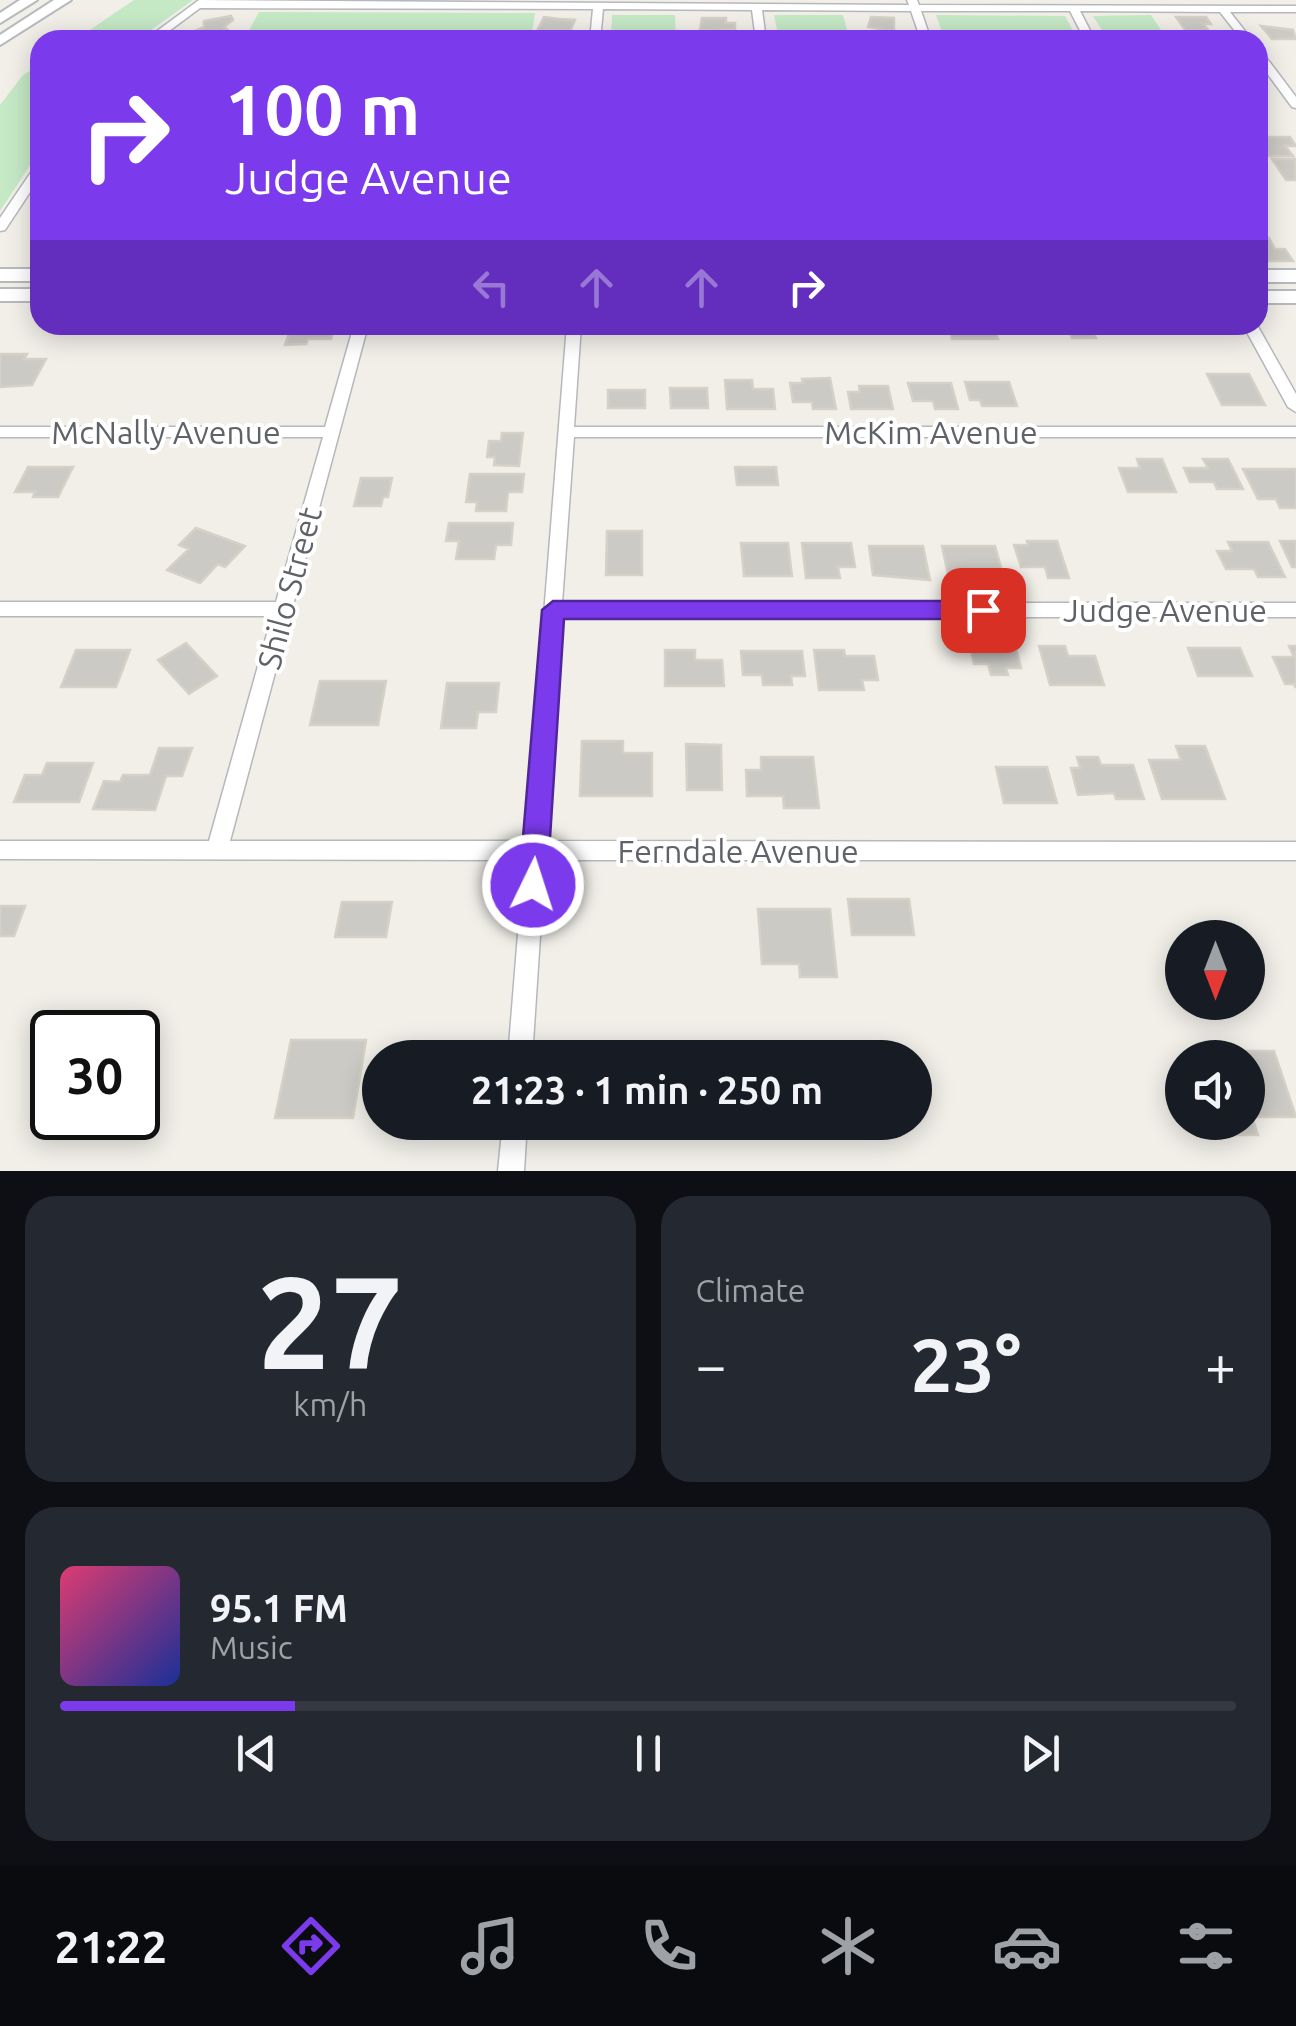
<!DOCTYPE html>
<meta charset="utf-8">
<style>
:root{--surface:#171b24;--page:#242831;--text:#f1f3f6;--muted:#9ea1a6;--line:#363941;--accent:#7c3aed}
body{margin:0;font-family:Ubuntu,sans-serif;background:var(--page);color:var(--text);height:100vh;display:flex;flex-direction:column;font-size:38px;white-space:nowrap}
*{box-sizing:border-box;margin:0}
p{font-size:32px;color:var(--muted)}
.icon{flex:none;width:55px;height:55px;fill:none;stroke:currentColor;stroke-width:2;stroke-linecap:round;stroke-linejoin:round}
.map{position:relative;height:1171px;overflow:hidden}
.details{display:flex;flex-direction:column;gap:25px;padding:25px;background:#0d0f14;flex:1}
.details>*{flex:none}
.top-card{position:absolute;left:30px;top:30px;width:1238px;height:305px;border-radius:30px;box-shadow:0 5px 25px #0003;background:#7c3aed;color:#fff;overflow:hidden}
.needle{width:65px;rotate:180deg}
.fabs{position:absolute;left:1165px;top:920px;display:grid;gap:20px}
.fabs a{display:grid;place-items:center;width:100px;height:100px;border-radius:50%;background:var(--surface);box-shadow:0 5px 25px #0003;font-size:50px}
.speed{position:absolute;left:30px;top:1010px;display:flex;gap:20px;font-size:50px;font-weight:700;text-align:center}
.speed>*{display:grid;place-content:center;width:130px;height:130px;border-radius:50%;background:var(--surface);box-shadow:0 5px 25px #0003;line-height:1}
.speed .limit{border:5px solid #111;border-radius:15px;background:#fff;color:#111}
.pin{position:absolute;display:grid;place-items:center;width:85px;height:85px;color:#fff;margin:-42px;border-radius:20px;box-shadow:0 5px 15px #0006}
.me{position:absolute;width:110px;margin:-55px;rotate:4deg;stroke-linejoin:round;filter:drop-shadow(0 0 8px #0008)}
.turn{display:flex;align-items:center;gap:35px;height:210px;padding:0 30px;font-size:45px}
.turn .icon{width:130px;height:130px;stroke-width:2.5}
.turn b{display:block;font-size:70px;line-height:85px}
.lanes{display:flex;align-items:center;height:95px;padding:0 30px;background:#0003;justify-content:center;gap:50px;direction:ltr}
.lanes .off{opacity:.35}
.big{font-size:75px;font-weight:700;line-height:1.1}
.details .tile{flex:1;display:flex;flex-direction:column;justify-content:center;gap:15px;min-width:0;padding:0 35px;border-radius:30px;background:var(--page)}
.details .dial{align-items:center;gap:0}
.dial b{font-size:130px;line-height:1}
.song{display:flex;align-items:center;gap:30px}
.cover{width:120px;height:120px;border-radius:15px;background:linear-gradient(135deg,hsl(340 70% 55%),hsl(230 70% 35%))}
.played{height:10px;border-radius:5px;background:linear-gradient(90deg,var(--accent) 20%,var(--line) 20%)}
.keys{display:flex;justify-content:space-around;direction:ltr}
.heat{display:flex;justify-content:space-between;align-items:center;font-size:55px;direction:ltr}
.details .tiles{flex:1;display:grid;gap:25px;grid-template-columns:1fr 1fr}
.tile:last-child{grid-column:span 2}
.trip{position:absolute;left:362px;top:1040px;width:570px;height:100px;border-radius:50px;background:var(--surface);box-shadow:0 5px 25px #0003;font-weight:700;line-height:100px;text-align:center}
.dock{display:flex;height:160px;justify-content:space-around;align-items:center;background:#090b0e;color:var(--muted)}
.dock .icon{width:70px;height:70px}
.dock .current{color:var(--accent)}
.dock b{font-size:45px;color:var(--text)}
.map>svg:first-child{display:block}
.green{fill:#c5e8c5}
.building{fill:#cccac5;stroke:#d6d1c6;stroke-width:2.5}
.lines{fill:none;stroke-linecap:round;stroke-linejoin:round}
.street-casing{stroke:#b5b8bc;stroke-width:3}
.secondary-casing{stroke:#b6babf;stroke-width:4}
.street{fill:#fff;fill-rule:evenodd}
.secondary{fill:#fff;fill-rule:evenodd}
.route{fill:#7c3aed;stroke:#51269a;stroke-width:2.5}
.labels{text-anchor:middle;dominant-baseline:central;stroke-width:8;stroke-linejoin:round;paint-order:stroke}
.street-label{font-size:32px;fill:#5f6368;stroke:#fff}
</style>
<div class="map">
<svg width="1296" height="1171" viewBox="0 0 1296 1171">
<rect width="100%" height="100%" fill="#f1efe8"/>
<path class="green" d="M 134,0 L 193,0 L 137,40 L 75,40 Z
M 259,12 L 535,13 L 531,40 L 244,40 Z
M 612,15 L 675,15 L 676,40 L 611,40 Z
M 774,15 L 843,15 L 849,37 L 911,40 L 779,40 Z
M 936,15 L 1065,16 L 1078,40 L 945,40 Z
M 1151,15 L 1167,39 L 1108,40 L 1093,16 Z
M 40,65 L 40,150 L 0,211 L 0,105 L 23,75 Z"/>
<path class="building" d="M 231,16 L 233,20 L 224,27 L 228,30 L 225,34 L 193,32 L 204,27 L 204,21 Z
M 544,17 L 559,19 L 575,20 L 570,31 L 537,31 Z
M 871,17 L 894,18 L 894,31 L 868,27 Z
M 1176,17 L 1206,17 L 1211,24 L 1203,24 L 1209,31 L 1186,31 Z
M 702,18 L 726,18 L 726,23 L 735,23 L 735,29 L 700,30 Z
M 1261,26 L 1293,30 L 1296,39 L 1272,39 Z
M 1258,137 L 1290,137 L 1296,146 L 1285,146 L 1293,156 L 1267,156 Z
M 1272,159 L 1295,159 L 1296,180 L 1286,180 Z
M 1258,238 L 1269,238 L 1275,249 L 1285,249 L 1293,261 L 1258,261 Z
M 292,325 L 335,325 L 331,339 L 308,339 L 306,344 L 285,345 Z
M 949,325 L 994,325 L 998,339 L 952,339 Z
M 1067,325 L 1101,325 L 1104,332 L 1093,332 L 1096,338 L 1072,338 Z
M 0,354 L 27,354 L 24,359 L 46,359 L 32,385 L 0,387 Z
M 1207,374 L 1249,374 L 1265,405 L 1222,405 Z
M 830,378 L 836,409 L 813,409 L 812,402 L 793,402 L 790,383 L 803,383 L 802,379 Z
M 725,380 L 752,380 L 753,389 L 773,389 L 775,409 L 727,409 Z
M 965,382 L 1009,382 L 1017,406 L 982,406 L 980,400 L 970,400 Z
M 908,383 L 951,383 L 958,409 L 935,409 L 933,401 L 913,401 Z
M 859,386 L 888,386 L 893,409 L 851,409 L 848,392 L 860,392 Z
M 670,388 L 707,388 L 708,408 L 671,408 Z
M 608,390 L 645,390 L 645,408 L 608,408 Z
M 502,433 L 523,433 L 519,466 L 494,465 L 495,457 L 487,457 L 489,441 L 501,441 Z
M 1137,459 L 1162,459 L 1176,492 L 1128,492 L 1119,468 L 1140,468 Z
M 1203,459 L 1228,459 L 1243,489 L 1217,489 L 1214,482 L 1190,482 L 1184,468 L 1208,468 Z
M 28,467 L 73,467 L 58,497 L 33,497 L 35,492 L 15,492 Z
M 735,467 L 776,467 L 778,485 L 737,485 Z
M 1243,469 L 1296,469 L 1296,508 L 1280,508 L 1276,499 L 1258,499 Z
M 470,474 L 524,474 L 522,492 L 508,492 L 506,511 L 476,511 L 477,502 L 466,502 Z
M 361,478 L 392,478 L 388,497 L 383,497 L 381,506 L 354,506 Z
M 449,523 L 513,523 L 511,545 L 496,545 L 494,559 L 456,559 L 459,541 L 446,541 Z
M 196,528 L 245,546 L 225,567 L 218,564 L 200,583 L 167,570 L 189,549 L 179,545 Z
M 607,531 L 642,531 L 642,575 L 606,575 Z
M 1027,541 L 1057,541 L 1069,578 L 1048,578 L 1045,567 L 1021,567 L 1014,545 L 1028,545 Z
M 1280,541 L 1296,541 L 1296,567 L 1292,567 Z
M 1228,542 L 1268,542 L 1285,577 L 1258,577 L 1254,569 L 1226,569 L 1217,551 L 1232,551 Z
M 741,543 L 788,543 L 792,576 L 744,576 Z
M 802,543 L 851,543 L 855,567 L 838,567 L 840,578 L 806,578 Z
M 869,546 L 923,546 L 930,580 L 873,575 Z
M 942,546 L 995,546 L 1003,575 L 949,579 Z
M 186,643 L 217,676 L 189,694 L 158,660 Z
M 970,645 L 1015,645 L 1021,668 L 1006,668 L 1008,675 L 991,675 L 988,664 L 974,664 Z
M 1039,646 L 1065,646 L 1068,656 L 1095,656 L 1104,685 L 1050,685 Z
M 1289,646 L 1296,646 L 1296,688 L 1294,684 L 1285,684 L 1273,657 L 1294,657 Z
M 1188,648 L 1240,648 L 1252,676 L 1198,676 Z
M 76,650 L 130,650 L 116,687 L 61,687 Z
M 665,650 L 695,650 L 695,660 L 722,660 L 724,686 L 665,686 Z
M 814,650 L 844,650 L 845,656 L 874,656 L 878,680 L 862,680 L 864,690 L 819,690 Z
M 741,651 L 802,651 L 805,676 L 791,676 L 792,685 L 763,685 L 762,675 L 743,675 Z
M 320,681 L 386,681 L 378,725 L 310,725 Z
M 447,683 L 499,683 L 496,712 L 478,712 L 476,728 L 441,728 Z
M 582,741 L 623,741 L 623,753 L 652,753 L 652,796 L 580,796 Z
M 686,744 L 721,745 L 722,790 L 687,790 Z
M 1176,746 L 1205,746 L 1225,799 L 1162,799 L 1149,760 L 1181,760 Z
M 159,748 L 192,748 L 182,776 L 166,776 L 155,810 L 93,809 L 104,781 L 120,782 L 123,775 L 150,775 Z
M 761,757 L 813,757 L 819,808 L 784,808 L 783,796 L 747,796 L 746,770 L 761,770 Z
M 1077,757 L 1098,757 L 1101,765 L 1133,765 L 1144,799 L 1116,799 L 1114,793 L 1078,795 L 1071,768 L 1080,768 Z
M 47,763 L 93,763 L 79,802 L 14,802 L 25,775 L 42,775 Z
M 996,767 L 1047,767 L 1057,803 L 1004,803 Z
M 848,899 L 909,899 L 914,935 L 852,935 Z
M 342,902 L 392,902 L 386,937 L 335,937 Z
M 0,906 L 25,906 L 14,936 L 0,936 Z
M 758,909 L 830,909 L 837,977 L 800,977 L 799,964 L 762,964 Z
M 291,1040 L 366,1040 L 353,1118 L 275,1118 Z
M 1191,1051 L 1274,1051 L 1296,1117 L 1252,1117 L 1258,1135 L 1216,1135 L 1212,1122 L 1248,1122 L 1248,1058 L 1193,1058 Z"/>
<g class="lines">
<defs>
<path id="street" d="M 199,0 L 909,5 L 907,0 L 917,0 L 919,5 L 1296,6 L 1296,12 L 1230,12 L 1252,40 L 1242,40 L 1220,12 L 1080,11 L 1095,40 L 1085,40 L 1070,11 L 921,11 L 931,40 L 921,40 L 911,11 L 762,10 L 766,40 L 756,40 L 752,10 L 603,9 L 600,40 L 590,40 L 593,9 L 200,8 L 157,40 L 145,40 Z
M 1258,51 L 1262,52 L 1296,97 L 1296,108 L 1292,107 L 1258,61 Z
M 40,164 L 40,177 L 5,230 L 0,231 L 0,218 L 36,165 Z
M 354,325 L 368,325 L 230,841 L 526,841 L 567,325 L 581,325 L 574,427 L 1296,427 L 1296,437 L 574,437 L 562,603 L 1296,603 L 1296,617 L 561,617 L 546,841 L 1296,842 L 1296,860 L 545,860 L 532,1058 L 508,1058 L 524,860 L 0,859 L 0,841 L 209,841 L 272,616 L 0,616 L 0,602 L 276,602 L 323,437 L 0,437 L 0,427 L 325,427 Z
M 1243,325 L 1257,325 L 1296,394 L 1296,412 L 1288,407 Z
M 503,1122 L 527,1122 L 524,1171 L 498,1171 Z"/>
<path id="secondary" d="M 20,0 L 37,0 L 0,23 L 0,13 Z
M 54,0 L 71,0 L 0,45 L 0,35 Z
M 0,269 L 40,269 L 40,281 L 0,281 Z
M 1258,270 L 1296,270 L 1296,282 L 1258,282 Z
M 0,289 L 40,289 L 40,301 L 0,301 Z
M 1258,291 L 1296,291 L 1296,303 L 1258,303 Z"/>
</defs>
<use href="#street" class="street-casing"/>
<use href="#secondary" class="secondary-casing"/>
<use href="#street" class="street"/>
<use href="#secondary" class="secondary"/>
</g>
<path class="route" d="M 553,601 L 983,601 L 995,610 L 983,619 L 564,619 L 547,885 L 543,894 L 533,898 L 523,894 L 519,885 L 542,610 Z"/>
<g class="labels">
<g class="street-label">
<text x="166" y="432">McNally Avenue</text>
<text x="931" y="432">McKim Avenue</text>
<text transform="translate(289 588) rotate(-75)">Shilo Street</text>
<text x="1165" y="610">Judge Avenue</text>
<text x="738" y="851">Ferndale Avenue</text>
</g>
</g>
</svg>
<div class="fabs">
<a><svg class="needle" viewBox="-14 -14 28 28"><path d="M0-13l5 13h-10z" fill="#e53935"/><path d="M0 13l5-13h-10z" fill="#9ea1a6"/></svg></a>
<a><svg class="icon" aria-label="sound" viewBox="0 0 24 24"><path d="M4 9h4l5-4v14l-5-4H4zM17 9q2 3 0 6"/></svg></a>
</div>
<div class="speed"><div class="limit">30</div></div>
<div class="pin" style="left:983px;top:610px;background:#d93025"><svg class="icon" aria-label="arrive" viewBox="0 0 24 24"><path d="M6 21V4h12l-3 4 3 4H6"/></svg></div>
<svg class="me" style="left:533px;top:885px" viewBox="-20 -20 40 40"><circle r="17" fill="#7c3aed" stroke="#fff" stroke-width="3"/><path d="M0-11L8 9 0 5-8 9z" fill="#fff"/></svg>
<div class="trip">21:23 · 1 min · 250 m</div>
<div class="top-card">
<div class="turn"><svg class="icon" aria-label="right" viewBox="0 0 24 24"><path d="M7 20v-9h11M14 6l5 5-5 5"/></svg><div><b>100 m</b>Judge Avenue</div></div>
<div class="lanes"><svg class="icon off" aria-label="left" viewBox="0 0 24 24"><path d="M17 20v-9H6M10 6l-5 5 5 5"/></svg><svg class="icon off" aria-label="ahead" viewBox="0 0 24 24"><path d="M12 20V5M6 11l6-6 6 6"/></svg><svg class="icon off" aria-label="ahead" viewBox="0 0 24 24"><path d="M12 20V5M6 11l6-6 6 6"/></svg><svg class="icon" aria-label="right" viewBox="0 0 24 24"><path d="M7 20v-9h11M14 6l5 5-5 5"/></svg></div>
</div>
</div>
<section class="details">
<div class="tiles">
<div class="tile dial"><b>27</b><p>km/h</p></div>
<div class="tile"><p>Climate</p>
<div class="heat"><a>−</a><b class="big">23°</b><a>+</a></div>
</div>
<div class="tile">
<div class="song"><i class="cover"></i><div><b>95.1 FM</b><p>Music</p></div></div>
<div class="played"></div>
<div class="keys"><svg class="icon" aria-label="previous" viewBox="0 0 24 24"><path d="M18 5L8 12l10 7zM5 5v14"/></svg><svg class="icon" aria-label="pause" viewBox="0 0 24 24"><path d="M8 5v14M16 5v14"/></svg><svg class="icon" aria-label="next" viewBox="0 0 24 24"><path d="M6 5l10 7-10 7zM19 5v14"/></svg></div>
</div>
</div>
</section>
<nav class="dock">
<b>21:22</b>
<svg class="icon current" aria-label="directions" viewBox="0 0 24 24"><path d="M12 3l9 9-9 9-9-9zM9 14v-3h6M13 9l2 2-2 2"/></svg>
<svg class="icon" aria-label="music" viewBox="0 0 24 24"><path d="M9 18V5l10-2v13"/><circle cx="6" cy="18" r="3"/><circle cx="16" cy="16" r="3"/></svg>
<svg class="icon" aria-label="phone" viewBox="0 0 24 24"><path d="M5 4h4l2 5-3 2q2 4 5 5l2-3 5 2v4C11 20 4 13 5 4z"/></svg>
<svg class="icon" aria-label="climate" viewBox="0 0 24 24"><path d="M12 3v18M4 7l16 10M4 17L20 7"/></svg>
<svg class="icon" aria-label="car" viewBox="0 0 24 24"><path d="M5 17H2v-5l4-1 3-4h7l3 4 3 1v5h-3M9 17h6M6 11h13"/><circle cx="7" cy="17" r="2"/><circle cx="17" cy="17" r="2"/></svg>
<svg class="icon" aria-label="filters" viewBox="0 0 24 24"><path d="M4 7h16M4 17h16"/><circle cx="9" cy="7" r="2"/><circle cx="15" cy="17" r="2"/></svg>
</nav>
